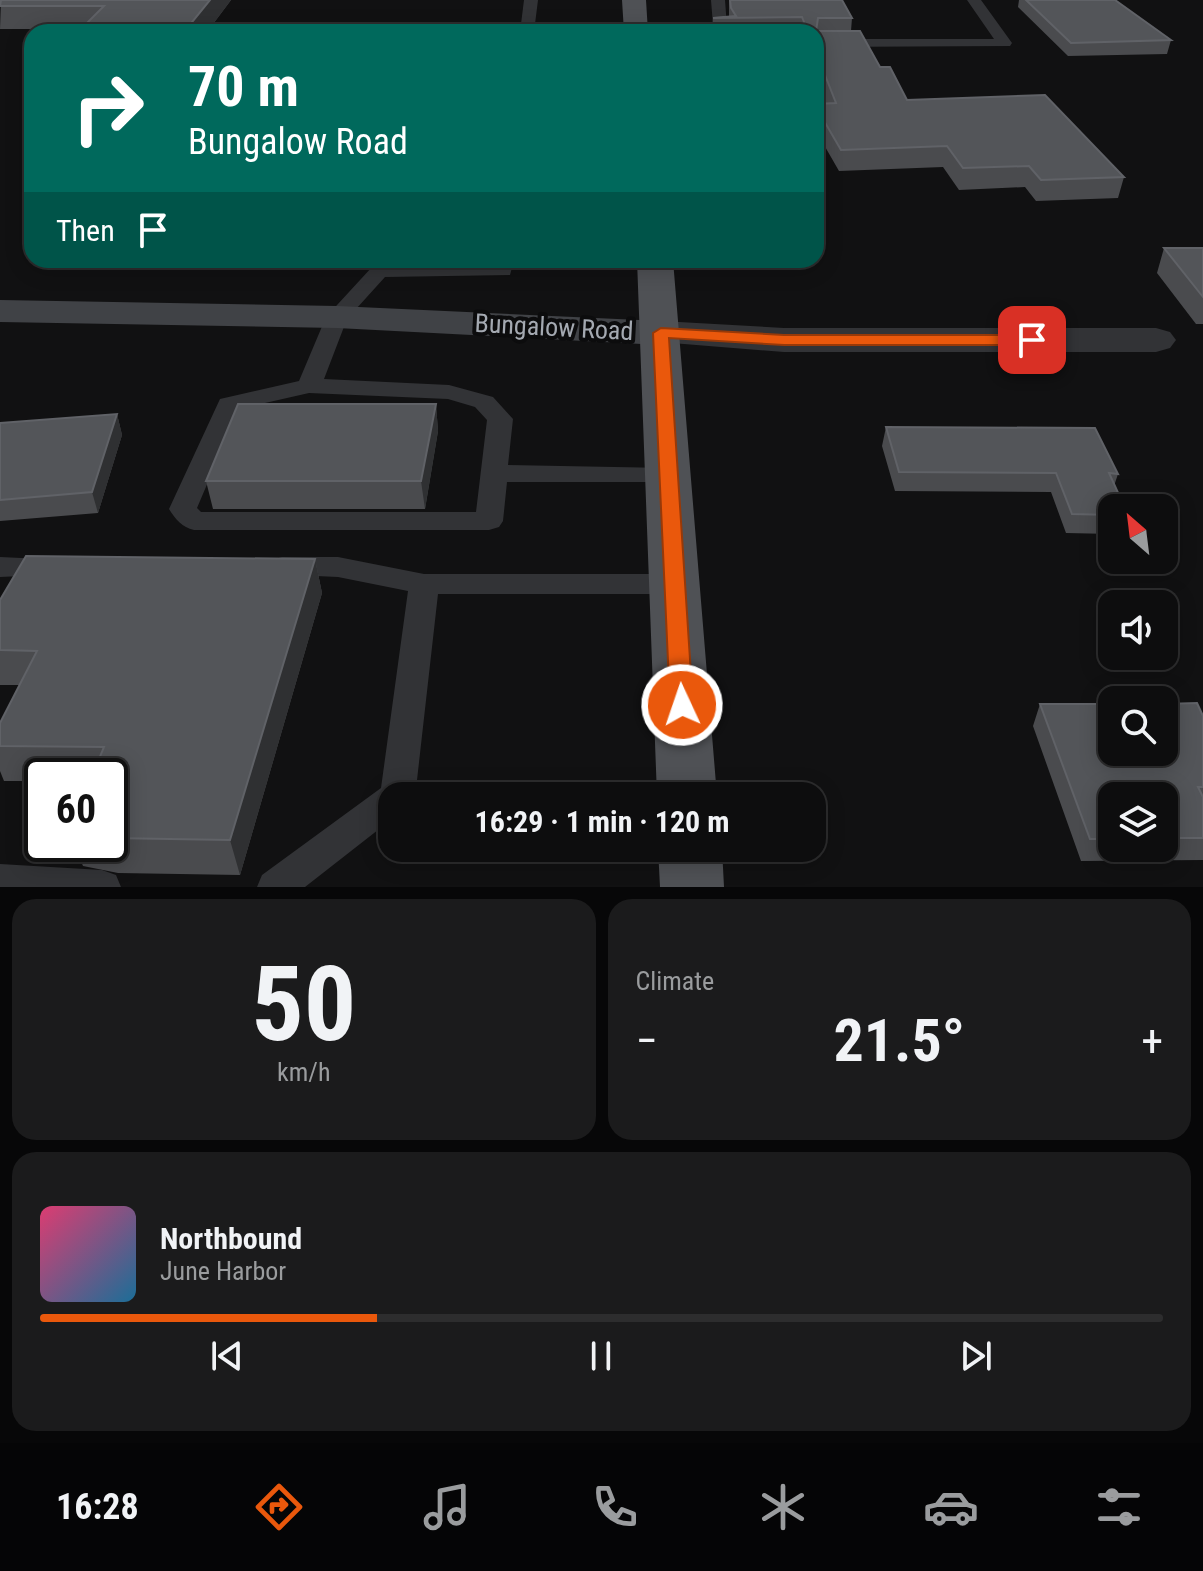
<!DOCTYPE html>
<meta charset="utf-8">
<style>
:root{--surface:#0d0d0e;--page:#1b1b1c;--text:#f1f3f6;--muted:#9a9c9e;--line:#2d2d2e;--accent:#ea580c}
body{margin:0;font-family:"Roboto Condensed",sans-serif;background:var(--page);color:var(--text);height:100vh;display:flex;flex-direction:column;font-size:30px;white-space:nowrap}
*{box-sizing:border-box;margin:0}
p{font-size:26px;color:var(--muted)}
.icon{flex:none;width:44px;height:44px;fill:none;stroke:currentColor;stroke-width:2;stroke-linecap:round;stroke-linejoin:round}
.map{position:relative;height:887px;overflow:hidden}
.panel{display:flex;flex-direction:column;gap:12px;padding:12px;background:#070708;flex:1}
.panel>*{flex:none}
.banner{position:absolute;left:24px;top:24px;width:800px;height:244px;border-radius:24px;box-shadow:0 4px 20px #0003,0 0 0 2px var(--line);background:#00695c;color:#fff;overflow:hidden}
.needle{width:52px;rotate:332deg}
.tools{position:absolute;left:1098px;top:494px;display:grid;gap:16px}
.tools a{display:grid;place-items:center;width:80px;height:80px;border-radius:16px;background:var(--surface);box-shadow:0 4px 20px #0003,0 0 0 2px var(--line);font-size:40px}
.speed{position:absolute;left:24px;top:758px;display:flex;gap:16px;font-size:40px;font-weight:700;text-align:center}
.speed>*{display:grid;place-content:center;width:104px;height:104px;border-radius:50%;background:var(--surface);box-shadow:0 4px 20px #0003,0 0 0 2px var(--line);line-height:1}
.speed .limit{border:4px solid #111;border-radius:12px;background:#fff;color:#111}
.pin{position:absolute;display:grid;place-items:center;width:68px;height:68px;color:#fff;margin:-34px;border-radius:16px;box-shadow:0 4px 12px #0006}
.me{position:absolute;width:88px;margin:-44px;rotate:357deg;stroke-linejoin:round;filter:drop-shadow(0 0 6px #0008)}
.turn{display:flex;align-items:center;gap:28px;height:168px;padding:0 32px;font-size:36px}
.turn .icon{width:104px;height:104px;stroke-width:2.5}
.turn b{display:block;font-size:56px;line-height:68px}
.then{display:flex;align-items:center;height:76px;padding:0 32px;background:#0003;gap:16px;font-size:30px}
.big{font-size:60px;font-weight:700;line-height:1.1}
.panel .widget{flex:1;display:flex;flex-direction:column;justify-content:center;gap:12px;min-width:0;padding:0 28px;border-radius:24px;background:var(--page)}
.panel .dial{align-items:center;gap:0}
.dial b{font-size:104px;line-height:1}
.song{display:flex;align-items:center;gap:24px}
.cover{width:96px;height:96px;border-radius:12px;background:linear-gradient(135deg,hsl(340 70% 55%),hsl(200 70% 35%))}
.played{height:8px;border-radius:4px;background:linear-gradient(90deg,var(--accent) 30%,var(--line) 30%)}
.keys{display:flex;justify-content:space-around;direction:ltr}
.heat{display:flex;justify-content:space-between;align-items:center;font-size:44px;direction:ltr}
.panel .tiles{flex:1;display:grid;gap:12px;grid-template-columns:1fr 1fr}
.widget:last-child{grid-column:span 2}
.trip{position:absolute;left:378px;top:782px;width:448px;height:80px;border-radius:24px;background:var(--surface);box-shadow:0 4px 20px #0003,0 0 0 2px var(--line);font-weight:700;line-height:80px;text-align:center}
.menu{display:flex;height:128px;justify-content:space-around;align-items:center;background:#050506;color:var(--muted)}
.menu .icon{width:56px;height:56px}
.menu .on{color:var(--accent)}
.menu b{font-size:36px;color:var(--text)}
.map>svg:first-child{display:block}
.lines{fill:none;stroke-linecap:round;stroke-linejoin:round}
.lane{fill:#323336;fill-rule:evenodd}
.street{fill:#323336;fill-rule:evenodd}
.secondary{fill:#404246;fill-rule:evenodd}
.primary{fill:#4f5155;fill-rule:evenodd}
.wall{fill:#4a4b4e;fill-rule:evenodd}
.shaded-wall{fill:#2f3032}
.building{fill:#535559;stroke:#606267;stroke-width:2}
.route{fill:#ea580c;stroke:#983908;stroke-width:2}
.labels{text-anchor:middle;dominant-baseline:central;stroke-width:8;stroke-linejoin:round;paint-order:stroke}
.street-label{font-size:26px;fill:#a4a9b1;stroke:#0c0c0d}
</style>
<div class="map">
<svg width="1203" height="887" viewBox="0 0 1203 887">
<rect width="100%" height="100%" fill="#111112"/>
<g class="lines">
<path class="lane" d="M 524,0 L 538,0 L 534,32 L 520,32 Z
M 711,0 L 725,0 L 727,27 L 733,32 L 635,32 L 629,28 L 636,24 L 713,25 Z
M 967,0 L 981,0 L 1012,43 L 1010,46 L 816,47 L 816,39 L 994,39 Z
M 494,260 L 514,260 L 510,275 L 385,277 L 347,319 L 324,379 L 449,385 L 493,397 L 513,419 L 508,465 L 668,468 L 678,470 L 681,476 L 678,482 L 507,482 L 503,521 L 499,527 L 489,530 L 194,530 C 182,527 176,520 169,509 L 220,399 L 299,381 L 326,317 L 372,267 L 493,265 ZM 309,393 L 448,399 L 475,407 L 487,420 L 476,512 L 201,512 L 197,508 L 239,409 Z
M 0,557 L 64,560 L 69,567 L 64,574 L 0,577 Z
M 282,557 L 338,557 L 424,574 L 674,574 L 685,577 L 689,584 L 685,591 L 674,594 L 438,594 L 417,780 L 454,786 L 459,796 L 392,796 L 392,819 L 305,887 L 257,887 L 262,875 L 381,788 L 408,591 L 338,577 L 272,574 L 267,567 L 272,560 Z
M 0,864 L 102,870 L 116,875 L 121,887 L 0,887 Z"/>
<path class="street" d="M 661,321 L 784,328 L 1156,328 L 1170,332 L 1176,340 L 1170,348 L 1156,352 L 784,352 L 647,341 L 642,333 L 647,325 Z"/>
<path class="secondary" d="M 0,300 L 337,306 L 661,321 L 675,325 L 680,333 L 675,341 L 661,345 L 337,328 L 0,322 Z"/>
<path class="primary" d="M 622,0 L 646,0 L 648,32 L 624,32 Z
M 637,260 L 673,260 L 717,796 L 657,796 Z
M 658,848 L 722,848 L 724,887 L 660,887 Z"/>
</g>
<path class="wall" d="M 1,0 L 231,0 L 207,32 L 78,32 L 81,29 L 0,29 Z
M 729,0 L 842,0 L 852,18 L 851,31 L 907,100 L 1124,177 L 1118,198 L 1036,201 L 1025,187 L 959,190 L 943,167 L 839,171 L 816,131 L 816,104 L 826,104 L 816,76 L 816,32 L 712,32 L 713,18 L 729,17 Z
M 1019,0 L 1115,0 L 1171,40 L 1167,54 L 1068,56 L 1018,7 Z
M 1164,248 L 1203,248 L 1203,324 L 1196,324 L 1157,273 Z
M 436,404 L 438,431 L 425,509 L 213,509 L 206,481 Z
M 117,414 L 122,435 L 98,513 L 0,521 L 0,423 Z
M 886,427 L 1118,474 L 1114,486 L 1112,508 L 1112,534 L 1066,533 L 1051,492 L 895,491 L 882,446 Z
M 315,559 L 322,593 L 240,875 L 118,873 L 83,866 L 74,844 L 110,844 L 110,776 L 42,776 L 42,781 L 4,781 L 0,771 L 0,723 L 20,685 L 0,685 L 0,600 Z
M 1040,704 L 1203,716 L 1203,860 L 1081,861 L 1033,726 ZM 1112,796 L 1164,796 L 1164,848 L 1112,848 Z"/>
<path class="shaded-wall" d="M 210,0 L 231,0 L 207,32 L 184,32 Z
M 436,404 L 438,431 L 425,509 L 421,481 Z
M 117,414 L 122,435 L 98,513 L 92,492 Z
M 315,559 L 322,593 L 240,875 L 230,840 Z"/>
<path class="building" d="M 1,0 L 210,0 L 184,32 L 78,32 L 104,6 L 0,6 Z
M 730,0 L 842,0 L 852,18 L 818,18 L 816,31 L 860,31 L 880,67 L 890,67 L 907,100 L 1045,95 L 1124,177 L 1041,180 L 1029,166 L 963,168 L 947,146 L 841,150 L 816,107 L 816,104 L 836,103 L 816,52 L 816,32 L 808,32 L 802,17 L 713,18 L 736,16 L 731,8 Z
M 1026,0 L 1115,0 L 1171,40 L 1071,43 Z
M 1164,248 L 1203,248 L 1203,297 Z
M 238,404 L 436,404 L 421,481 L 206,481 Z
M 117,414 L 92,492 L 0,500 L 0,423 Z
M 886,427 L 1095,428 L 1118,474 L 1109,473 L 1125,508 L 1112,508 L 1112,515 L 1072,514 L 1056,473 L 899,472 Z
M 26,556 L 315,559 L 230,840 L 110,838 L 110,776 L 92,776 L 104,747 L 0,746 L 0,723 L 37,651 L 0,650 L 0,600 Z
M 1197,703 L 1203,716 L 1203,787 L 1198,787 L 1203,797 L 1203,838 L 1164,838 L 1164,796 L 1112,796 L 1112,839 L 1090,839 L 1040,704 L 1112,704 L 1112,752 L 1164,752 L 1164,704 Z"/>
<path class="route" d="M 661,328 L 784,335 L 1032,335 L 1040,340 L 1032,345 L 784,345 L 669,338 L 693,705 L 690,712 L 674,712 L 670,705 L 653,333 Z"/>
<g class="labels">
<g class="street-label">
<text transform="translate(554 327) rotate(3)">Bungalow Road</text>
</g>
</g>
</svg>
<div class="tools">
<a><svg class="needle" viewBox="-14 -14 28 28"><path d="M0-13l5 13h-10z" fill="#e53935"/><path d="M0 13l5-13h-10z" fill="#9a9c9e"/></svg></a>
<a><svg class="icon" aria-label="sound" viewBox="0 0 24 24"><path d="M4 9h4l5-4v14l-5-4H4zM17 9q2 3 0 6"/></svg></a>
<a><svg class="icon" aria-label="search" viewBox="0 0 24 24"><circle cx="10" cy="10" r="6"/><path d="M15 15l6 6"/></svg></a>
<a><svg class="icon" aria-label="layers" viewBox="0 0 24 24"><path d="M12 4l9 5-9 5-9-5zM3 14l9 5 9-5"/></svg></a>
</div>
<div class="speed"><div class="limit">60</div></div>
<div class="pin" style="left:1032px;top:340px;background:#d93025"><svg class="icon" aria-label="arrive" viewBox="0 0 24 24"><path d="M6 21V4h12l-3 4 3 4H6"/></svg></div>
<svg class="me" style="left:682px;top:705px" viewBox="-20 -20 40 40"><circle r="17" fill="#ea580c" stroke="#fff" stroke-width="3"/><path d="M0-11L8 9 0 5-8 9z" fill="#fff"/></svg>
<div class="trip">16:29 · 1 min · 120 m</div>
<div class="banner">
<div class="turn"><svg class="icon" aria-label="right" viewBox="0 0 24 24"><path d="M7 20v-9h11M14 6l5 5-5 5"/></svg><div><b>70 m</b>Bungalow Road</div></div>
<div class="then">Then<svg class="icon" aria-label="arrive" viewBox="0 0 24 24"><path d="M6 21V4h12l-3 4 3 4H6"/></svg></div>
</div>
</div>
<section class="panel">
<div class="tiles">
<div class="widget dial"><b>50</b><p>km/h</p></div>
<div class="widget"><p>Climate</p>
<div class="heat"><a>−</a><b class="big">21.5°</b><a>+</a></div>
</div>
<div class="widget">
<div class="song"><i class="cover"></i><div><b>Northbound</b><p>June Harbor</p></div></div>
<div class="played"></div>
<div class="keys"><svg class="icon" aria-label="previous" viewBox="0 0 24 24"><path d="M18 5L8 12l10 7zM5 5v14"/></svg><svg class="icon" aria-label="pause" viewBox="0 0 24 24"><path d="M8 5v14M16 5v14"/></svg><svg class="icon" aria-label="next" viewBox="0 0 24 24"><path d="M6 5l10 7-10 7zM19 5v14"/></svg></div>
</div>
</div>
</section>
<nav class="menu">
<b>16:28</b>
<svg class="icon on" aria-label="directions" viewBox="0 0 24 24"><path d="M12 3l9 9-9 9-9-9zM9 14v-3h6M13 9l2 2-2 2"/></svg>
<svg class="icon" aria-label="music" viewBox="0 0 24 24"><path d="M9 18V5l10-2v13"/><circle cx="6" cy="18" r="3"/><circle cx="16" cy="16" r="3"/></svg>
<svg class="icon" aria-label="phone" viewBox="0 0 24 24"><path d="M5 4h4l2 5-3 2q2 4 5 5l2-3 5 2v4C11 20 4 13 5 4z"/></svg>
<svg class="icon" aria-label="climate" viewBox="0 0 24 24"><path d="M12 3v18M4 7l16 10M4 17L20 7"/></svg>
<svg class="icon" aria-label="car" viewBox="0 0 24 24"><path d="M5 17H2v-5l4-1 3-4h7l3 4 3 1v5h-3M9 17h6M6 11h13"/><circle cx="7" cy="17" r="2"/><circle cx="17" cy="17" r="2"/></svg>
<svg class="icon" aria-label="filters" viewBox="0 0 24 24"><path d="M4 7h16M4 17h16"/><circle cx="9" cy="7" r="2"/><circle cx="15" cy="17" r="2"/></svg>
</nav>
